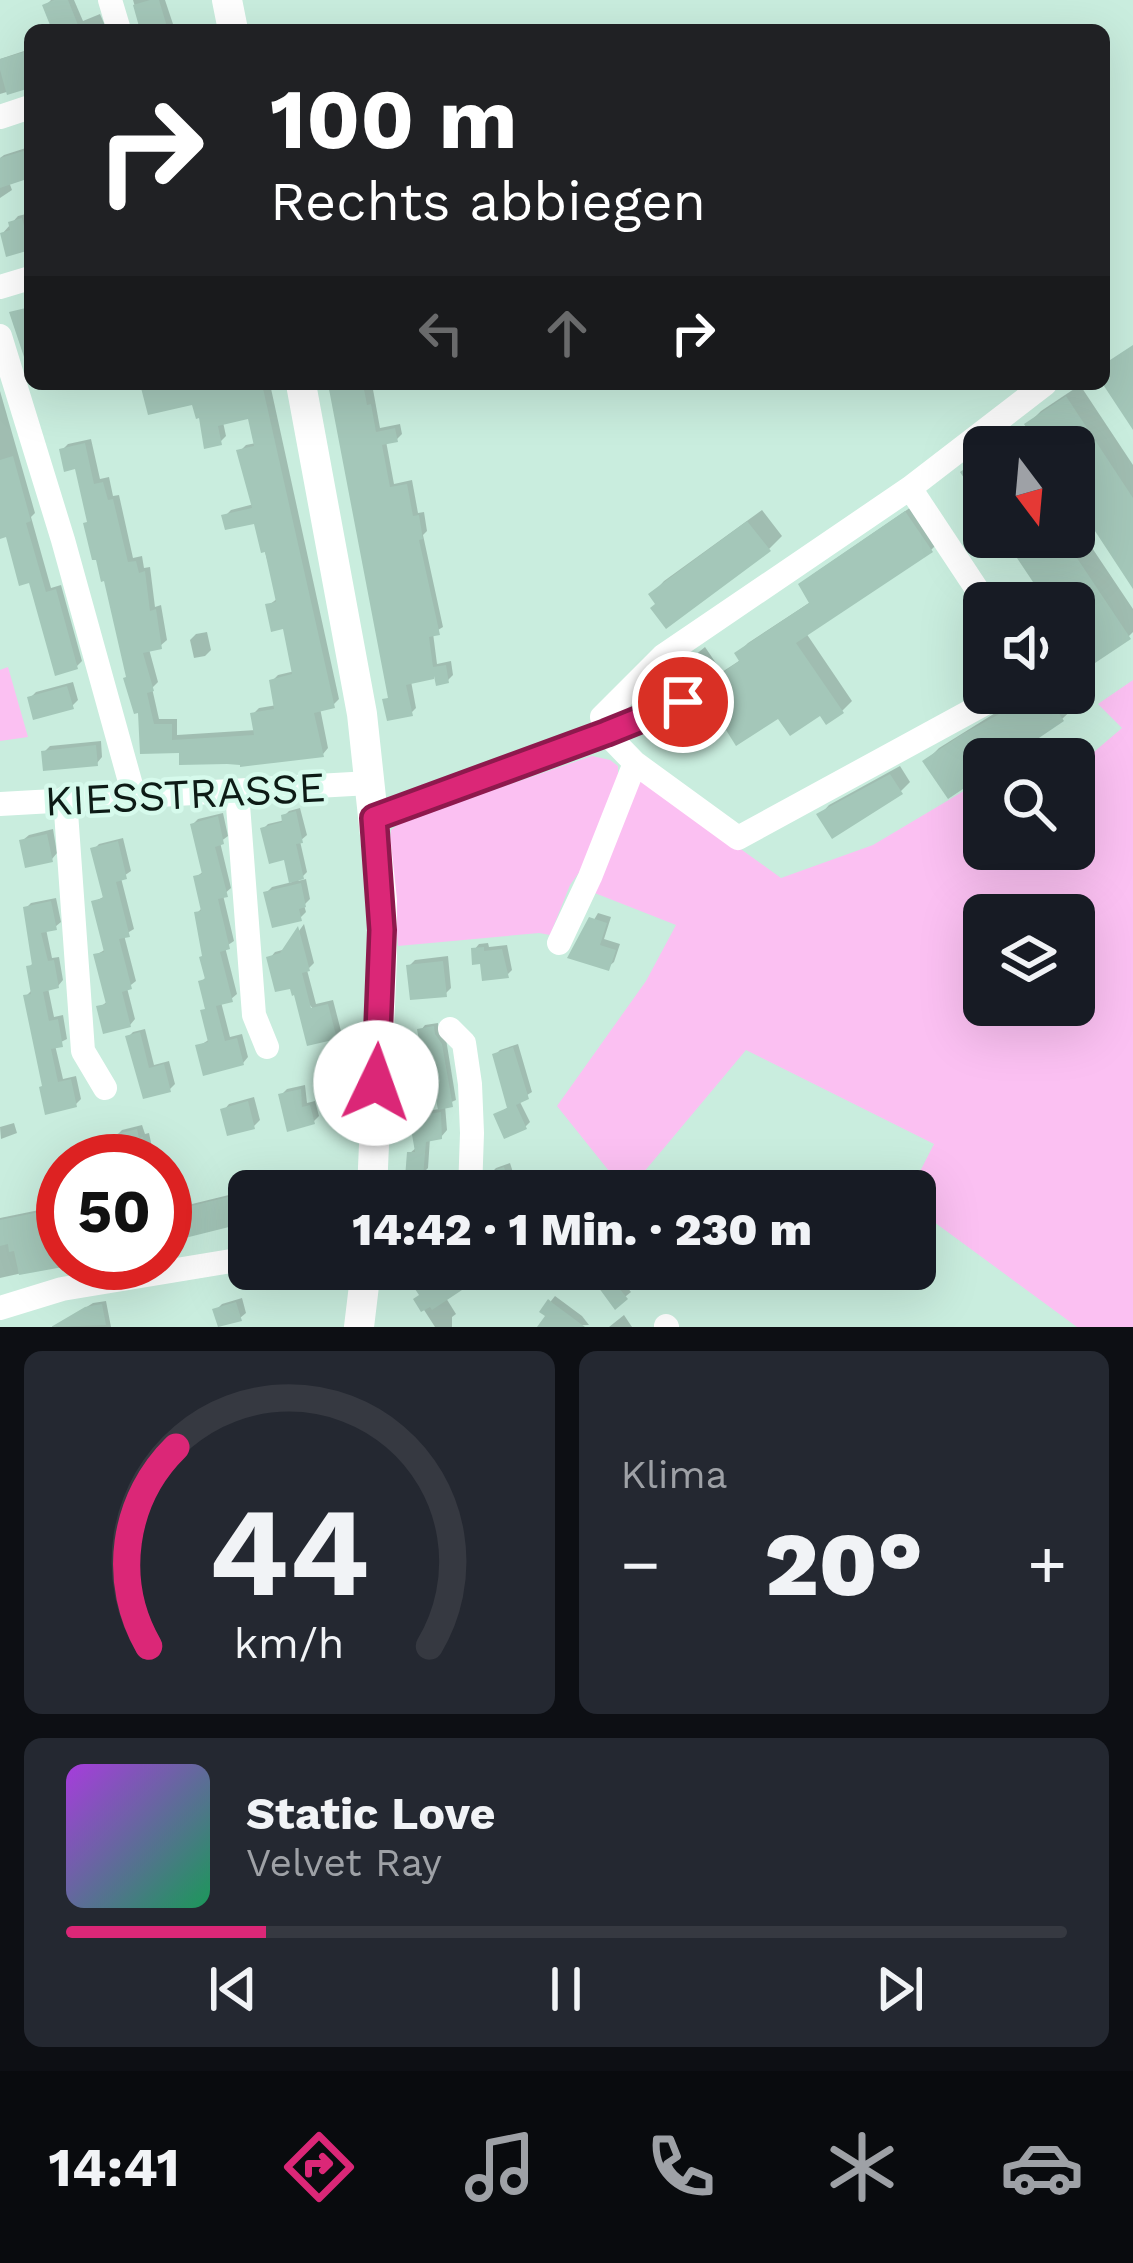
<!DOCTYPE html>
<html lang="de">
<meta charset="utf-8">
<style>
:root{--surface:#171b24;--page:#242831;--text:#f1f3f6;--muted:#9ea1a6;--line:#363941;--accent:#db2777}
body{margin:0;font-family:"Work Sans",sans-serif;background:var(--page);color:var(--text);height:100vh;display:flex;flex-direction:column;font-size:45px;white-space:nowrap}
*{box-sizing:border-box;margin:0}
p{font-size:39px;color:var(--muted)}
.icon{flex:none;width:66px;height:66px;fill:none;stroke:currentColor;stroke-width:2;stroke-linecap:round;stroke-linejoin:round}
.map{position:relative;height:1327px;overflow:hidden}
.panel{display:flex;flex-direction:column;gap:24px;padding:24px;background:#0d0f14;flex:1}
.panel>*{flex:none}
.top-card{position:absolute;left:24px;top:24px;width:1086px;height:366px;border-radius:18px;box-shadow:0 12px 48px #0002;background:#202124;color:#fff;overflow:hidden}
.needle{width:78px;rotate:164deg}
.tools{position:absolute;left:963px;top:426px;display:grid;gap:24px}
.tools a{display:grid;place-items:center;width:132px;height:132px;border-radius:18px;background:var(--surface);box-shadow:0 12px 48px #0002;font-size:60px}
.speed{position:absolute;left:36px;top:1134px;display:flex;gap:24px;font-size:60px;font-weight:700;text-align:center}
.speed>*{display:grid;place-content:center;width:156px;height:156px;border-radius:50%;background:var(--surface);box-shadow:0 12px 48px #0002;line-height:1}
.speed .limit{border:18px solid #d22;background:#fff;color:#111}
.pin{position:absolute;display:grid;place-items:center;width:102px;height:102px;color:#fff;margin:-51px;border:6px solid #fff;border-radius:50%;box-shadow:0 3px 12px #0007}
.me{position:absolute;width:132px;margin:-66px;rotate:3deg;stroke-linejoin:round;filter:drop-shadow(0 0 9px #0008)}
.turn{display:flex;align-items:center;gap:42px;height:252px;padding:0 48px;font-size:54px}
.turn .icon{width:156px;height:156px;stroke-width:2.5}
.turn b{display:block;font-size:84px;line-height:102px}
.lanes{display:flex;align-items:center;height:114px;padding:0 48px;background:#0003;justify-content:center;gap:60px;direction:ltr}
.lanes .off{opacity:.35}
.big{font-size:90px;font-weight:800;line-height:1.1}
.panel .widget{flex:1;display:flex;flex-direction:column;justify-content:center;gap:18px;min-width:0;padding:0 42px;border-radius:18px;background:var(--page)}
.panel .dial{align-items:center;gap:0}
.dial svg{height:312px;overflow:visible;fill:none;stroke:var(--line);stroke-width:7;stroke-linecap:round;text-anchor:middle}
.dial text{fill:var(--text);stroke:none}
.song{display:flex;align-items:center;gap:36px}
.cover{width:144px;height:144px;border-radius:18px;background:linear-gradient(135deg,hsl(280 70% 55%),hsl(150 70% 35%))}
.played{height:12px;border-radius:6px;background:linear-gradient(90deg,var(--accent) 20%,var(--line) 20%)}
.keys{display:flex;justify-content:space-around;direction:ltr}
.heat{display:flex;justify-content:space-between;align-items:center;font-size:66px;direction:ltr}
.panel .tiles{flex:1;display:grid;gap:24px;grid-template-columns:1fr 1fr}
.widget:last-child{grid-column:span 2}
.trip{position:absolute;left:228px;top:1170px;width:708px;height:120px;border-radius:18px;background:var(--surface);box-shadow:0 12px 48px #0002;font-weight:800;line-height:120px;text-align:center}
.tabs{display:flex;height:192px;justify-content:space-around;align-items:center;background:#090b0e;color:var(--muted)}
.tabs .icon{width:84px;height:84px}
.tabs .active{color:var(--accent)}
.tabs b{font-size:54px;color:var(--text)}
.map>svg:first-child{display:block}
.green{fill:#fbc0f2;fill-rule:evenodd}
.shadow{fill:#0003}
.building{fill:#a4c7b9}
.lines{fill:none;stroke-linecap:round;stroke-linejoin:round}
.minor{stroke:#fff;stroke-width:24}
.major{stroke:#fff;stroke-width:30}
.route-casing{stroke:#8e194d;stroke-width:30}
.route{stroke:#db2777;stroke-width:21}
.labels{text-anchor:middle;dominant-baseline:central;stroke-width:9;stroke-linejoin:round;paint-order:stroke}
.street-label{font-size:42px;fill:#0d1b16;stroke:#d6faec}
</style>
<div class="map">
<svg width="1133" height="1327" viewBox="0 0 1133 1327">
<rect width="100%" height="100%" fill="#c9edde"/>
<path class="green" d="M 8,667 L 28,737 L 0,741 L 0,670 Z
M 1133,680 L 1133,1327 L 1077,1327 L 915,1208 L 915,1191 L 910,1191 L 934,1144 L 746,1050 L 628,1191 L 625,1191 L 557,1106 L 646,981 L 676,925 L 587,890 L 639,776 L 781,878 L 873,845 L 984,779 L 984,849 L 1074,849 L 1074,769 L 1122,728 L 1098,704 ZM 984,915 L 1074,915 L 1074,1005 L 984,1005 Z
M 592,756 L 610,760 L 618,766 L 618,790 L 593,853 L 570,885 L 550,935 L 539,933 L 398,946 L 389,852 L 391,830 L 403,821 Z"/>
<path class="shadow" d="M 51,0 L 74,0 L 83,21 L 100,14 L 107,30 L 55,30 L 46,5 Z
M 133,0 L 165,0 L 175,30 L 142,30 Z
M 30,49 L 30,85 L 0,94 L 0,59 Z
M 30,141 L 30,175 L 9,182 L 12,190 L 0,198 L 0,158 L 4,155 L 29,147 Z
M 30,213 L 30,247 L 8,254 L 2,234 L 18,216 Z
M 143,384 L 270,384 L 339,699 L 333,705 L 320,708 L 328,748 L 323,754 L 143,751 L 141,709 L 129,676 L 77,466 L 62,450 L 68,444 L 91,439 L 100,479 L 109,477 L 113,496 L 119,495 L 133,558 L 142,556 L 144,568 L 150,567 L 155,607 L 161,605 L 167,640 L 160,646 L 149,649 L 158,682 L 152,688 L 159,719 L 177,719 L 177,735 L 256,730 L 253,714 L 259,708 L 277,705 L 272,681 L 278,675 L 295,671 L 285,626 L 269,605 L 278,598 L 256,520 L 225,516 L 231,510 L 254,504 L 240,451 L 246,445 L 256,443 L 250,416 L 223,422 L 226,436 L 220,442 L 194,401 Z
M 332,384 L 372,384 L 380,428 L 400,424 L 402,434 L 397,439 L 386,441 L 394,484 L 412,480 L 418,513 L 424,512 L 427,531 L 423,535 L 443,627 L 433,633 L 437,664 L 451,661 L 453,675 L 448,680 L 436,673 L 411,681 L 416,708 L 411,713 L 386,700 L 390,696 Z
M 1080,385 L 1133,465 L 1133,584 L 1074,494 L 1074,447 L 1043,447 L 1028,424 L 1041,411 Z
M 0,391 L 35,513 L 31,517 L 51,588 L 61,585 L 82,661 L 77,666 L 8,534 L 0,536 Z
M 1016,433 L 1025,447 L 995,447 Z
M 917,503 L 941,540 L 931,550 L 806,633 L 852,701 L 842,711 L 779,715 L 727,726 L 685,665 L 678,669 L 705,647 L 722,672 L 742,659 L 738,653 L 748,643 L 812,601 L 801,585 L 812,575 Z
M 762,510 L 782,536 L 769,549 L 659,604 L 652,594 L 664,581 Z
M 1074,521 L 1133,609 L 1133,632 L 1129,636 L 1074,638 L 1074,603 L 1051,603 L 1007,537 L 1074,537 Z
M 207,632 L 211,650 L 205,656 L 194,658 L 190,640 L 196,634 Z
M 73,682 L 78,700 L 72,706 L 30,698 L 36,692 Z
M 1027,693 L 1067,693 L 1076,706 L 1062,719 L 1002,759 L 984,759 L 984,771 L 926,761 L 939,748 Z
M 101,741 L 102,757 L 97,763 L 44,752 L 50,746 Z
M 900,766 L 910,782 L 901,791 L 820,815 L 829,805 Z
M 300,808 L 307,835 L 300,841 L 307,872 L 298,881 L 306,879 L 310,899 L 304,905 L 306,912 L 300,918 L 266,893 L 272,887 L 292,882 L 286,856 L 263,829 L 268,824 L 285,820 L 284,816 L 289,811 Z
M 223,813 L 228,836 L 220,842 L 231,888 L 223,895 L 234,941 L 225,947 L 237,994 L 231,999 L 221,1002 L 230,1037 L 242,1034 L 248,1057 L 243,1063 L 199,1046 L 210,1039 L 201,982 L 207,976 L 197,913 L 203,907 L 196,877 L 204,871 L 193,824 L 198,819 Z
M 53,829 L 57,853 L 52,859 L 23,840 L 29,835 Z
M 123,838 L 131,871 L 121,878 L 134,929 L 124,935 L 136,981 L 127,988 L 135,1019 L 130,1025 L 100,1007 L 108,1001 L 96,955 L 106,949 L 94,902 L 105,896 L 94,849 L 99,844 Z
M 56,898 L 61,922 L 55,927 L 46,929 L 52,958 L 59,957 L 63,980 L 58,986 L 48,988 L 54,1017 L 63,1015 L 67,1039 L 55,1045 L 63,1079 L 76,1076 L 81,1099 L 76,1104 L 45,1085 L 26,996 L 31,991 L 29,967 L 35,961 L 26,908 L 31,903 Z
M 598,913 L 611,917 L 604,939 L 620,944 L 614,962 L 608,967 L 572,957 Z
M 304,924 L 314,963 L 307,970 L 316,1004 L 333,1000 L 341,1031 L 336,1036 L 270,958 L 275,952 L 286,949 Z
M 488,943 L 489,947 L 507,945 L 512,970 L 507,975 L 474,950 L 479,944 Z
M 448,956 L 451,988 L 445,994 L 409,966 L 415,960 Z
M 438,1023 L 438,1029 L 446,1039 L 456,1100 L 445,1105 L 447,1130 L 441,1137 L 430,1138 L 428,1168 L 423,1173 L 427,1191 L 407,1191 L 410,1153 L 417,1147 L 412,1118 L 418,1112 L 440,1109 L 434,1069 L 416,1049 L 421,1044 L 421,1030 L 425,1025 Z
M 145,1029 L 154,1065 L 169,1061 L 175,1084 L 170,1089 L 145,1095 L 128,1037 L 133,1032 Z
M 518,1044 L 532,1092 L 519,1100 L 530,1122 L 525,1127 L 496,1115 L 510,1106 L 495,1055 L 500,1050 Z
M 305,1085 L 307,1103 L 315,1101 L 319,1116 L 313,1122 L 281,1095 L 287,1089 Z
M 254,1097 L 260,1120 L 254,1126 L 224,1110 L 229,1104 Z
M 14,1123 L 17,1133 L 1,1139 L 0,1127 Z
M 142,1125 L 145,1134 L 149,1133 L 152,1147 L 146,1153 L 116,1136 L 122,1130 Z
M 89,1144 L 93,1161 L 65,1161 L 63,1155 L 68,1150 Z
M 510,1163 L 519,1191 L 489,1191 L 490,1174 L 496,1168 Z
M 336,1176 L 339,1191 L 277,1191 Z
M 237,1193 L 238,1201 L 249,1198 L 249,1222 L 165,1240 L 165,1210 L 174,1209 L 178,1201 L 191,1198 L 192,1204 Z
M 44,1209 L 48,1232 L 63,1229 L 63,1263 L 67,1263 L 0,1278 L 0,1218 Z
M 420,1269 L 488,1269 L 446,1298 L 456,1314 L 452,1317 L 452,1327 L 435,1327 L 417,1299 L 422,1294 Z
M 589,1269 L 632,1269 L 621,1280 L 631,1292 L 615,1305 Z
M 555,1296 L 582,1316 L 589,1325 L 541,1327 L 549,1316 L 551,1301 Z
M 242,1298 L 246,1313 L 240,1318 L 216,1310 L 222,1304 Z
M 106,1301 L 111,1327 L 55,1327 L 93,1303 Z
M 624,1315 L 632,1327 L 609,1327 Z"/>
<path class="building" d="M 54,0 L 68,0 L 80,30 L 52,30 L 42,5 Z
M 150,0 L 159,0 L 168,30 L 140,30 L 133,5 Z
M 27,51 L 30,62 L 30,88 L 7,95 L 0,70 L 0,59 Z
M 30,149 L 30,178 L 0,188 L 0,158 Z
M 22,218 L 30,250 L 6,257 L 0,233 L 10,230 L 8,222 Z
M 30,307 L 30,362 L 26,363 L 9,312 Z
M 1133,345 L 1133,430 L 1104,386 L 1104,364 Z
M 140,384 L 262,384 L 335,708 L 314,713 L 324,757 L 240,767 L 240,765 L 227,764 L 179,765 L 179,753 L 140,754 L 138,713 L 134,714 L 123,678 L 126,677 L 104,581 L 101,582 L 96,560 L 92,560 L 83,523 L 87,522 L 75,469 L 64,472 L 59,449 L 85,443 L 94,484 L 103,482 L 108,500 L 113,499 L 128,562 L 136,561 L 139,573 L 145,571 L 150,611 L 156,609 L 162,649 L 143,653 L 154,691 L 147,693 L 154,724 L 172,724 L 172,740 L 254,735 L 250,713 L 274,709 L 269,680 L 292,674 L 283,629 L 271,632 L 265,604 L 276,602 L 265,552 L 261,553 L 254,524 L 225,530 L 221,515 L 252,508 L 236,450 L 254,446 L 248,419 L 218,426 L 222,445 L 204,449 L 199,418 L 196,419 L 192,405 L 148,415 Z
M 328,384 L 363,384 L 367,405 L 371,404 L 376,432 L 395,428 L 398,442 L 382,445 L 390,487 L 407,484 L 413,516 L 419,515 L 423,539 L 419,540 L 440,635 L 429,637 L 433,667 L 446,665 L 449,683 L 436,686 L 434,676 L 434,679 L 406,685 L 413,716 L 387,721 L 382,699 L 388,698 Z
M 1066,396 L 1133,498 L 1133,589 L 1074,499 L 1074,447 L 1039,447 L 1024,424 Z
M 13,456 L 31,521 L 26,523 L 46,592 L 56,589 L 78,669 L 55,676 L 29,583 L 19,586 L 6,537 L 0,539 L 0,460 Z
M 984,456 L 984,508 L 960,472 Z
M 905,511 L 933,552 L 796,643 L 844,713 L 826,725 L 820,716 L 790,736 L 778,719 L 736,746 L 726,730 L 710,740 L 693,715 L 706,702 L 684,669 L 677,674 L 674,668 L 694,655 L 711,680 L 722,673 L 739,661 L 734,653 L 809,603 L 798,584 Z
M 747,521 L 771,551 L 666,629 L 650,608 L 655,604 L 648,594 Z
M 1003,537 L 1063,537 L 1131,639 L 1089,667 L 1074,643 L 1074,603 L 1047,603 Z
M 67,686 L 74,709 L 33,720 L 27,697 Z
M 1024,693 L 1045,693 L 1064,721 L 1008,759 L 984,759 L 984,775 L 948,799 L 922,761 L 961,735 L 1012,707 Z
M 96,745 L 98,766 L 43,771 L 41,751 Z
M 890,774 L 903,794 L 832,839 L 816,814 Z
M 296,811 L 303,843 L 296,844 L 304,879 L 289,883 L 284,860 L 269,864 L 260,828 L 282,822 L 281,815 Z
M 218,816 L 224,844 L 215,847 L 228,897 L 218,899 L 230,949 L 220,952 L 233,1002 L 216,1006 L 225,1041 L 237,1038 L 244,1065 L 203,1076 L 195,1045 L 208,1042 L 200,1010 L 205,1009 L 198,981 L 205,979 L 199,957 L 202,956 L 194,912 L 201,911 L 193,876 L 202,874 L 190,824 Z
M 47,834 L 53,862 L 25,868 L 19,840 Z
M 118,841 L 127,879 L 116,882 L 130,937 L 119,939 L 132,989 L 122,992 L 131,1027 L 103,1034 L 96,1006 L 106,1004 L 93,954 L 104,952 L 91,901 L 103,898 L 90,848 Z
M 301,883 L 306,907 L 299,909 L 302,921 L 272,928 L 263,892 Z
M 51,901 L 57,930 L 41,933 L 48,961 L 54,960 L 59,988 L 43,992 L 49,1021 L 58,1019 L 63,1047 L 51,1049 L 58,1082 L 71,1079 L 77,1107 L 45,1115 L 39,1087 L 42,1086 L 23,995 L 31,994 L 26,966 L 32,965 L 23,907 Z
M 589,917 L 607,923 L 600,945 L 616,950 L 609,971 L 567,958 Z
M 298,926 L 310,971 L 302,973 L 311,1008 L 328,1004 L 337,1039 L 307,1046 L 294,995 L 292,996 L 290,989 L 275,992 L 266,957 L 280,953 Z
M 484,947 L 484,951 L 502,949 L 509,978 L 482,981 L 480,964 L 472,965 L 471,948 Z
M 443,961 L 447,997 L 410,1000 L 406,965 Z
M 434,1026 L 435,1034 L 442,1044 L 453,1107 L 438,1110 L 431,1072 L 417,1074 L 413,1048 L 420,1046 L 417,1029 Z
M 140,1032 L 149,1068 L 164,1064 L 171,1092 L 143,1099 L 125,1036 Z
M 513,1047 L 529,1099 L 516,1105 L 527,1129 L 504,1139 L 493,1114 L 507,1108 L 492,1054 Z
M 301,1089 L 302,1107 L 310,1105 L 315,1124 L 287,1132 L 278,1094 Z
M 248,1101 L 255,1129 L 227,1136 L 220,1109 Z
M 441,1112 L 442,1139 L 426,1142 L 423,1177 L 418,1179 L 422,1191 L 404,1191 L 407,1152 L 415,1152 L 409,1117 Z
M 137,1129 L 139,1138 L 143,1137 L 148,1156 L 119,1161 L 113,1135 Z
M 504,1167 L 512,1191 L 487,1191 L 487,1173 Z
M 232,1196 L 234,1204 L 249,1200 L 249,1222 L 165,1243 L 165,1213 L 171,1212 L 170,1206 L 186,1202 L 187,1207 Z
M 39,1212 L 44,1235 L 63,1231 L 63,1267 L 19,1275 L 14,1251 L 9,1252 L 8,1244 L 0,1246 L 0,1220 Z
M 418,1269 L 526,1269 L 527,1275 L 485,1284 L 483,1276 L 432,1310 L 430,1307 L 421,1312 L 413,1299 L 419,1295 L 407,1277 Z
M 585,1269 L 623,1269 L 630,1277 L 618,1287 L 628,1299 L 615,1310 Z
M 548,1299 L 554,1304 L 585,1327 L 537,1327 L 545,1316 L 539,1312 Z
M 236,1302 L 242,1321 L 218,1327 L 212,1309 Z
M 102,1304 L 106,1325 L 51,1327 L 85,1307 Z"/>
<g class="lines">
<path class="minor" d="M 110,0 L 119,30
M 0,117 L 30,107
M 0,287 L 30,278
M 0,336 L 63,540 L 134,796
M 910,488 L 1045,384
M 635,763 L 738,838 L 1004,693
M 237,792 L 254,1015 L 267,1047
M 65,798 L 83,1051 L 105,1088
M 0,804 L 370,783
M 374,818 L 606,733 L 683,702
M 559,943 L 590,877 L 635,763 L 606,733 L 602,717 L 663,656 L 910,488 L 986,603
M 450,1029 L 464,1043 L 470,1084 L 472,1133 L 470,1191
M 0,1308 L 62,1289 L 249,1258
M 666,1326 L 667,1327"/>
<path class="major" d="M 227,0 L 233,30
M 301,384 L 362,714 L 382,900 L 382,959 L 372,1191
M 359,1327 L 366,1269"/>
</g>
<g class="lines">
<defs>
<path id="route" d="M 376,1083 L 382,930 L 374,818 L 606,733 L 683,702"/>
</defs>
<use href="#route" class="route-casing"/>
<use href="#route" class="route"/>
</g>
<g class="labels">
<g class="street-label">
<text transform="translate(185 794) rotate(-3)">KIESSTRASSE</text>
</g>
</g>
</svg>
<div class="tools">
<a><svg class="needle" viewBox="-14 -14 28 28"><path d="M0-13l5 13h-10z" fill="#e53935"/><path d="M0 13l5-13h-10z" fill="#9ea1a6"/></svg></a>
<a><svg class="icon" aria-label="sound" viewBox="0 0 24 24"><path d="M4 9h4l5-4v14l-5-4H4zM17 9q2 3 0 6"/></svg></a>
<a><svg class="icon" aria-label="search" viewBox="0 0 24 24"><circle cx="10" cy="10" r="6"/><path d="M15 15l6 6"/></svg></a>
<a><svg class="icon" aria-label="layers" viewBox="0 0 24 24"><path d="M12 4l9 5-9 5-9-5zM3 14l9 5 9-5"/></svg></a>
</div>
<div class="speed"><div class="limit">50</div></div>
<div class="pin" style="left:683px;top:702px;background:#d93025"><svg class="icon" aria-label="arrive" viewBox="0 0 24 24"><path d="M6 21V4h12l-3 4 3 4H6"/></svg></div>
<svg class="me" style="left:376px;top:1083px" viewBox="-20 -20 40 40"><circle r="19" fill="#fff"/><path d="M0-13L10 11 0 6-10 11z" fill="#db2777"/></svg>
<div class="trip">14:42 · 1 Min. · 230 m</div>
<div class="top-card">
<div class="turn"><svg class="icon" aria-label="right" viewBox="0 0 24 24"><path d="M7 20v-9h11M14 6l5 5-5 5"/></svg><div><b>100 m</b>Rechts abbiegen</div></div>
<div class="lanes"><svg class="icon off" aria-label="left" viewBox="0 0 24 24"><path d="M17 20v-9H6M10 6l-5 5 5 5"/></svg><svg class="icon off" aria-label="ahead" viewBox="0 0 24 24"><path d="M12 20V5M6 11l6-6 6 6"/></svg><svg class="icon" aria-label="right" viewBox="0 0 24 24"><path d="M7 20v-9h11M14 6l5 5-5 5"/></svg></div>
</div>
</div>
<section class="panel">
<div class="tiles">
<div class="widget dial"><svg viewBox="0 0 100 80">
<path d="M14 69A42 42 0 1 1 86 69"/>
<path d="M14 69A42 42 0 0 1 21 18" stroke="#db2777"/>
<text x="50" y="56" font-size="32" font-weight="700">44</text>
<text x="50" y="72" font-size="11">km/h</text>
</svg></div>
<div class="widget"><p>Klima</p>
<div class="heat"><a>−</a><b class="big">20°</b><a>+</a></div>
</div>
<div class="widget">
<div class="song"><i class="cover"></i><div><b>Static Love</b><p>Velvet Ray</p></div></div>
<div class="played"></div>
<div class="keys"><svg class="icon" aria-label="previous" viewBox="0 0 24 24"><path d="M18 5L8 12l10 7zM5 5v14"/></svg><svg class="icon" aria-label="pause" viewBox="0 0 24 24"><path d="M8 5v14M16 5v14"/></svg><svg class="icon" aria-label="next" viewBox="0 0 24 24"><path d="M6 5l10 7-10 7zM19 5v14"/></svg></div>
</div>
</div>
</section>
<nav class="tabs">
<b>14:41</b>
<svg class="icon active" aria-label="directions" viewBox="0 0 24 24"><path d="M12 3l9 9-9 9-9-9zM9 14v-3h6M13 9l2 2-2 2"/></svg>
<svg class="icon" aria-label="music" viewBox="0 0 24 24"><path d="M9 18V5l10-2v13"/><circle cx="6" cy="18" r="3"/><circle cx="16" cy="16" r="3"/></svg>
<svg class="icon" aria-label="phone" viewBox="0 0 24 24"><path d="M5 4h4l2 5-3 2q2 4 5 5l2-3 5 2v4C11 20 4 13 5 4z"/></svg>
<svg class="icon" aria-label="climate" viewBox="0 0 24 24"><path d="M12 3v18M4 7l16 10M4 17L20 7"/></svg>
<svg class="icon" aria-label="car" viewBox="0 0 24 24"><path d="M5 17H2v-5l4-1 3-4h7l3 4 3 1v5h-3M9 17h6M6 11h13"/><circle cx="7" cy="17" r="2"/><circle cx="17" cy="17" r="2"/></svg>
</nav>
